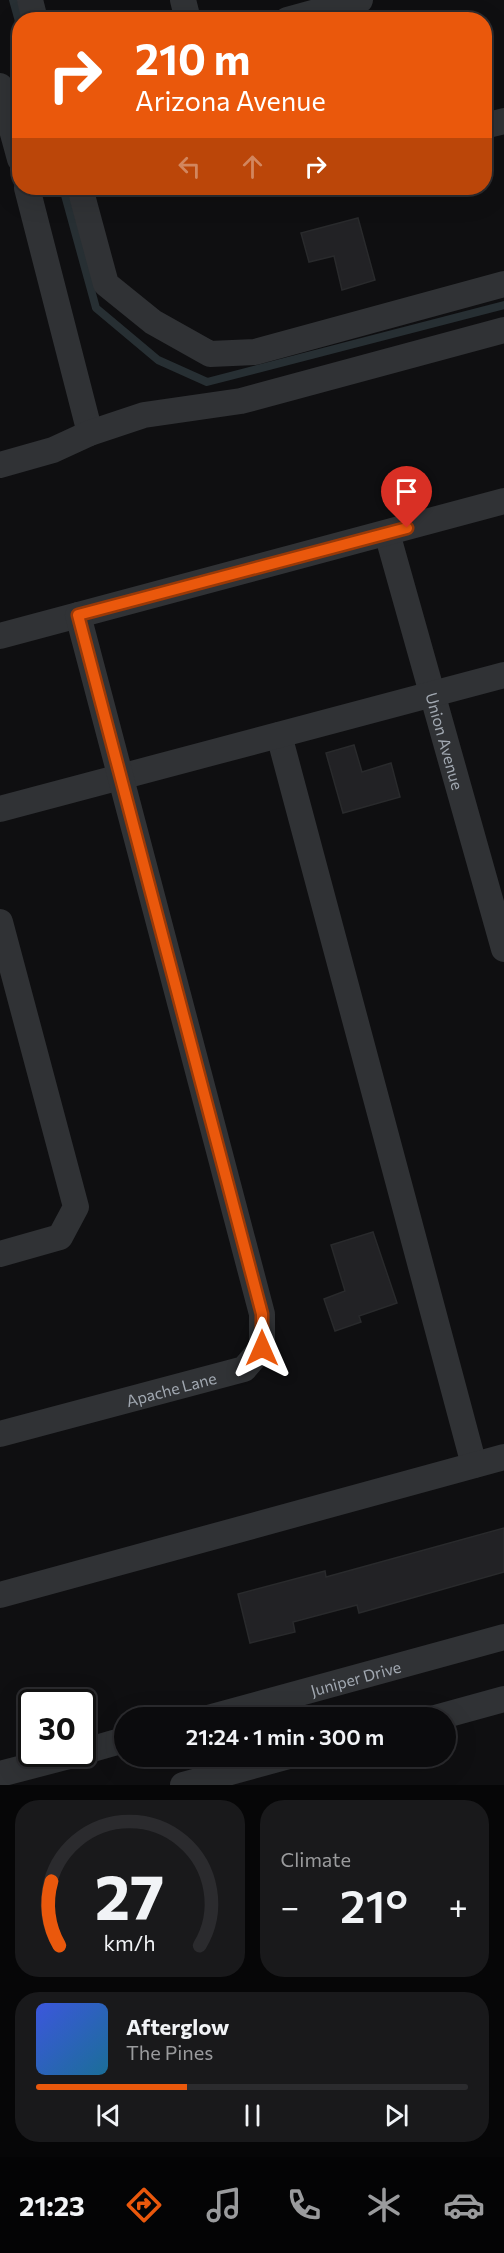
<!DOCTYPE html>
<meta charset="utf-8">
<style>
:root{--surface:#0b0b0d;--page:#19191b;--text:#f1f3f6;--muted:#9a9b9d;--line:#2b2b2e;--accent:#ea580c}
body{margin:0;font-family:Commissioner,sans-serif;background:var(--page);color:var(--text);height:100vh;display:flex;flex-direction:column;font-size:22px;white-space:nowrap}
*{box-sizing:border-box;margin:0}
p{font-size:20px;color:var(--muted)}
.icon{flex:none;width:33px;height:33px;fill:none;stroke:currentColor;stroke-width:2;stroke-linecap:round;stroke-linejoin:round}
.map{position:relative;height:1785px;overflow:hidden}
.sheet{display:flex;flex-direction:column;gap:15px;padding:15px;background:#060607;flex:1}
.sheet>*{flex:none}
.banner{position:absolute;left:12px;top:12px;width:480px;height:183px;border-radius:24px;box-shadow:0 6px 24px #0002,0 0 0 2px var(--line);background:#ea580c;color:#fff;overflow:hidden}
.speed{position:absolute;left:18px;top:1689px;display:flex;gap:12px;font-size:30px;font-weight:700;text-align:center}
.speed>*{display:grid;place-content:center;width:78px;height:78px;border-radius:50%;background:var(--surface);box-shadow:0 6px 24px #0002,0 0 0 2px var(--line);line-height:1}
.speed .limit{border:3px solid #111;border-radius:9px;background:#fff;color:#111}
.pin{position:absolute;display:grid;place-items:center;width:51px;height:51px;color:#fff;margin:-62px -26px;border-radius:50% 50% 50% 0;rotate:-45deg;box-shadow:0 0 6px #0007}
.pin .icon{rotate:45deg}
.me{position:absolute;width:66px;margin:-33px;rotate:0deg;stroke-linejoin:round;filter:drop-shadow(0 0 4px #0008)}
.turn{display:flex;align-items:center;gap:21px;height:126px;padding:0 24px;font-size:27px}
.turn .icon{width:78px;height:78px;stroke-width:2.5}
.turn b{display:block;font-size:42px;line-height:51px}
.lanes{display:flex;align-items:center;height:57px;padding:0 24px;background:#0003;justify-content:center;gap:30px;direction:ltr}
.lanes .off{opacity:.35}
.big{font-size:45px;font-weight:600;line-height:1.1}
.sheet .tile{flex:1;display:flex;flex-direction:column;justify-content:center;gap:9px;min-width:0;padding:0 21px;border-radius:24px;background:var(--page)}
.sheet .dial{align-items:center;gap:0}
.dial svg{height:156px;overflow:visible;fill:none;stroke:var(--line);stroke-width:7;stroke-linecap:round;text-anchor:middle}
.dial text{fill:var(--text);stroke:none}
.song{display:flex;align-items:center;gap:18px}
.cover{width:72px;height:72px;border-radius:9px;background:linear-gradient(135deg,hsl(230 70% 55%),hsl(200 70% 35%))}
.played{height:6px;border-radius:3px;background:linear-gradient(90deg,var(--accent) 35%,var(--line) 35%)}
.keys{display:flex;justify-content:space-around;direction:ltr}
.heat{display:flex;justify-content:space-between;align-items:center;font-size:33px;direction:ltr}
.sheet .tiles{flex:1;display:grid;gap:15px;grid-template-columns:1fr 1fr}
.tile:last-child{grid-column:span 2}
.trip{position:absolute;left:114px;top:1707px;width:342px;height:60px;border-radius:30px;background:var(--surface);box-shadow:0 6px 24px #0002,0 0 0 2px var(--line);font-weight:600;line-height:60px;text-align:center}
.tabs{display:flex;height:96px;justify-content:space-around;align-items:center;background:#040405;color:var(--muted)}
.tabs .icon{width:42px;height:42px}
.tabs .selected{color:var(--accent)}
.tabs b{font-size:27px;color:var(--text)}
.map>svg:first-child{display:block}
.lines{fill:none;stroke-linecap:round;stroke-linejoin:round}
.stream{stroke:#272f33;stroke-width:8}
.building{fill:#222225;stroke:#292a2c;stroke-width:1.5}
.minor{stroke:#303235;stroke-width:26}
.route-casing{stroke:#983908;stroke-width:15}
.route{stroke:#ea580c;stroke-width:10}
.labels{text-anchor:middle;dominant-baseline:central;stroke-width:6;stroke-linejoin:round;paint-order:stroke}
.street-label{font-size:16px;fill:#a1a8b1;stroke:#0a0a0b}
</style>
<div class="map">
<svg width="504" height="1785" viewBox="0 0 504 1785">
<rect width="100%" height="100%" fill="#0f0f11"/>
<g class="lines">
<path class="stream" d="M 13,0 L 20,25
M 63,188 L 96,308 L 158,360 L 207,382 L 504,305"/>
</g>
<path class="building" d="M 358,218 L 375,280 L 342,290 L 334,256 L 309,262 L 301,233 Z
M 354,745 L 362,772 L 391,763 L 400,797 L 343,813 L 326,753 Z
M 373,1232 L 397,1303 L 359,1316 L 361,1322 L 335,1331 L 324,1299 L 345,1291 L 331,1245 Z
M 504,1528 L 504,1572 L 359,1613 L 357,1605 L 293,1622 L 295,1632 L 250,1643 L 238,1594 L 325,1571 L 326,1577 Z"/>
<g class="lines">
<g class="minor">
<path d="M 30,0 L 35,20"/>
<path d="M 183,0 L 188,20"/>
<path d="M 287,20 L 360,0"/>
<path d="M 0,86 L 20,159"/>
<path d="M 484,126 L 504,121"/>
<path d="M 27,188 L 90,433"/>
<path d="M 80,188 L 106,284 L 153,322 L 210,354 L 255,352 L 504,284"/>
<path d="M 0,465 L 53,450 L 90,433 L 144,415 L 241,401 L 504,330"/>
<path id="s1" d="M 387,533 L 504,949"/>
<path d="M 0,636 L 504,501"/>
<path d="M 279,735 L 474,1465"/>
<path d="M 0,809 L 504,675"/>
<path d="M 0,922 L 76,1207 L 60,1237 L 0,1254"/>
<path id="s2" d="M 0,1434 L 244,1369 L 262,1348 L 262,1314 L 78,615"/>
<path d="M 0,1595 L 504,1457"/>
<path id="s3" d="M 208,1718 L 504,1637"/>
<path d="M 435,1718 L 504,1699"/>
<path d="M 82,1752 L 124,1740"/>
<path d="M 0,1774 L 77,1754"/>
<path d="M 183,1785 L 289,1756"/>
</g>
</g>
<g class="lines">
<defs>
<path id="route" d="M 262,1348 L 262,1314 L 78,615 L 407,528"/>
</defs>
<use href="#route" class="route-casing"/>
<use href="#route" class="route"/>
</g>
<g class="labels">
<g class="street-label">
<text stroke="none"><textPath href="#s1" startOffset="216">Union Avenue</textPath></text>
<text stroke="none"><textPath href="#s2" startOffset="177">Apache Lane</textPath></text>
<text stroke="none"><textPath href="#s3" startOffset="153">Juniper Drive</textPath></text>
</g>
</g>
</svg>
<div class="speed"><div class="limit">30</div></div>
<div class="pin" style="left:407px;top:528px;background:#d93025"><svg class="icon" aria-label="arrive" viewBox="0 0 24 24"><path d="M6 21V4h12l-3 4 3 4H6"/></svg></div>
<svg class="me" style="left:262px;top:1348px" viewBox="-20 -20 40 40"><path d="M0-17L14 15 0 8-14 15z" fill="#ea580c" stroke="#fff" stroke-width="4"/></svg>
<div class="trip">21:24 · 1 min · 300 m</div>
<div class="banner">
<div class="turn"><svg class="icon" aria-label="right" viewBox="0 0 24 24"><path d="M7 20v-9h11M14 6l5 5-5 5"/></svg><div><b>210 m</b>Arizona Avenue</div></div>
<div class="lanes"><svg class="icon off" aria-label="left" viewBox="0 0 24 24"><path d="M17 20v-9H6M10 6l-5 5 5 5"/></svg><svg class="icon off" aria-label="ahead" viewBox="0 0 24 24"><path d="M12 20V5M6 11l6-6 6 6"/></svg><svg class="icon" aria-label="right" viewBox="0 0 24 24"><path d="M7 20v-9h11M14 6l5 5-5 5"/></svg></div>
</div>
</div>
<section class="sheet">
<div class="tiles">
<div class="tile dial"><svg viewBox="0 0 100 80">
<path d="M14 69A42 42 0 1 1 86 69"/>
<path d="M14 69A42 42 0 0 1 10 36" stroke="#ea580c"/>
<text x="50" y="56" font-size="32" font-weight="700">27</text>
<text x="50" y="72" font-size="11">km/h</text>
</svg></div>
<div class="tile"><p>Climate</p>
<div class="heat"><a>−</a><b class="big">21°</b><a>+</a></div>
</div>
<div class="tile">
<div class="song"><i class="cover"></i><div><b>Afterglow</b><p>The Pines</p></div></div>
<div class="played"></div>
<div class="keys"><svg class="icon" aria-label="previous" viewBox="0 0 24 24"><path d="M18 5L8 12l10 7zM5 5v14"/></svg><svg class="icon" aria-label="pause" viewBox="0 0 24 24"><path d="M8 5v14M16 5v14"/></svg><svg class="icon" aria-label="next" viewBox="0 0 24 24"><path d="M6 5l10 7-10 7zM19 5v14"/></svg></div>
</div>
</div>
</section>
<nav class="tabs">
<b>21:23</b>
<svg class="icon selected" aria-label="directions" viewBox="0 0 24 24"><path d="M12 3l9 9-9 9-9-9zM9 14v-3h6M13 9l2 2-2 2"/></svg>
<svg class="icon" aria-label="music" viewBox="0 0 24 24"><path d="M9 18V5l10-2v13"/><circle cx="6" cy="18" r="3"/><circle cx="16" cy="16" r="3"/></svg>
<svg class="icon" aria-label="phone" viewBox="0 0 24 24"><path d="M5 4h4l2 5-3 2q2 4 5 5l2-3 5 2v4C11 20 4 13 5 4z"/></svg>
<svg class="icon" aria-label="climate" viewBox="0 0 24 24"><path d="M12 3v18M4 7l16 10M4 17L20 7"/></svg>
<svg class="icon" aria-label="car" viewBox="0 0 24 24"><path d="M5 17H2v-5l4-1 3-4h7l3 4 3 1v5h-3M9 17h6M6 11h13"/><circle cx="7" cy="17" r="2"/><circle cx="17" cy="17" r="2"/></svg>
</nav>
